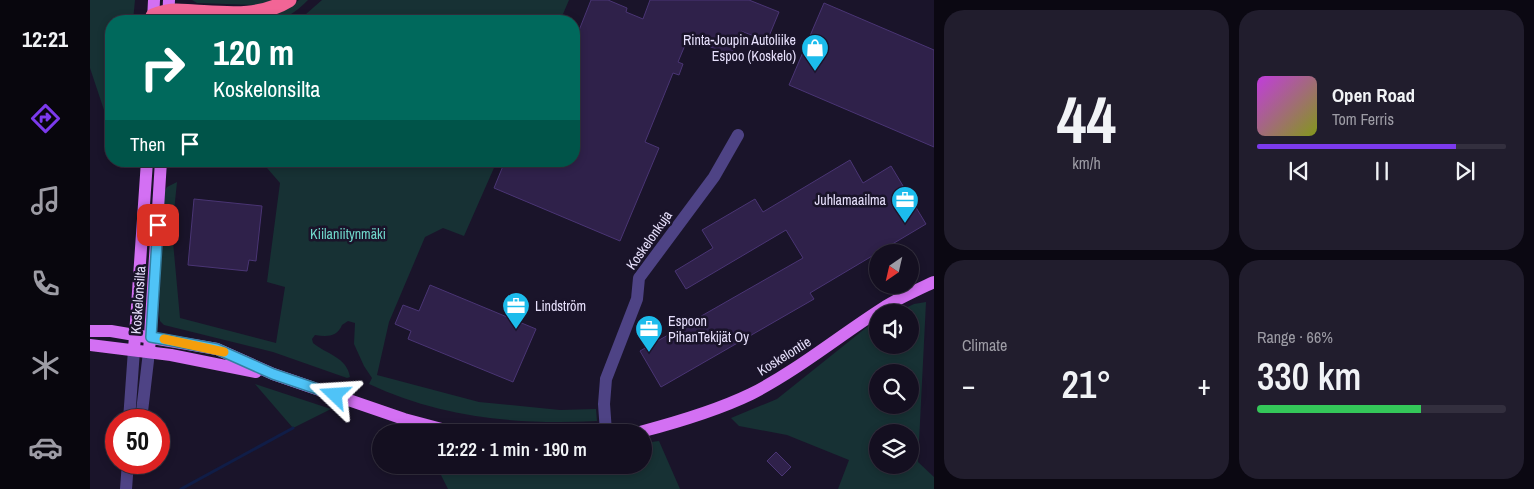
<!DOCTYPE html>
<meta charset="utf-8">
<style>
:root{--surface:#140f20;--page:#211d2d;--text:#f1f3f6;--muted:#9d9ca5;--line:#332f3e;--accent:#7c3aed}
body{margin:0;font-family:"Archivo Narrow",sans-serif;background:var(--page);color:var(--text);height:100vh;display:flex;flex-direction:column;font-size:19px;white-space:nowrap}
*{box-sizing:border-box;margin:0}
p{font-size:16px;color:var(--muted)}
.icon{flex:none;width:28px;height:28px;fill:none;stroke:currentColor;stroke-width:2;stroke-linecap:round;stroke-linejoin:round}
.map{position:relative;flex:1;overflow:hidden}
.panel{display:flex;flex-direction:column;gap:10px;padding:10px;background:#0b0812;width:600px}
.panel>*{flex:none}
.guide{position:absolute;left:15px;top:15px;width:475px;height:152px;border-radius:20px;box-shadow:0 2px 8px #0003,0 0 0 1px var(--line);background:#00695c;color:#fff;overflow:hidden}
.needle{width:32px;rotate:214deg}
.buttons{position:absolute;left:779px;top:244px;display:grid;gap:10px}
.buttons a{display:grid;place-items:center;width:50px;height:50px;border-radius:50%;background:var(--surface);box-shadow:0 2px 8px #0003,0 0 0 1px var(--line);font-size:25px}
.speed{position:absolute;left:15px;top:409px;display:flex;gap:10px;font-size:25px;font-weight:700;text-align:center}
.speed>*{display:grid;place-content:center;width:65px;height:65px;border-radius:50%;background:var(--surface);box-shadow:0 2px 8px #0003,0 0 0 1px var(--line);line-height:1}
.speed .limit{border:8px solid #d22;background:#fff;color:#111}
.pin{position:absolute;display:grid;place-items:center;width:42px;height:42px;color:#fff;margin:-21px;border-radius:10px;box-shadow:0 2px 8px #0006}
.me{position:absolute;width:55px;margin:-28px;rotate:290deg;stroke-linejoin:round;filter:drop-shadow(0 0 4px #0008)}
.turn{display:flex;align-items:center;gap:18px;height:105px;padding:0 25px;font-size:22px}
.turn .icon{width:65px;height:65px;stroke-width:2.5}
.turn b{display:block;font-size:35px;line-height:42px}
.then{display:flex;align-items:center;height:48px;padding:0 25px;background:#0003;gap:10px;font-size:19px}
.big{font-size:38px;font-weight:600;line-height:1.1}
.panel .widget{flex:1;display:flex;flex-direction:column;justify-content:center;gap:8px;min-width:0;padding:0 18px;border-radius:20px;background:var(--page)}
.panel .dial{align-items:center;gap:0}
.dial b{font-size:65px;line-height:1}
.song{display:flex;align-items:center;gap:15px}
.cover{width:60px;height:60px;border-radius:8px;background:linear-gradient(135deg,hsl(290 70% 55%),hsl(70 70% 35%))}
.played{height:5px;border-radius:2px;background:linear-gradient(90deg,var(--accent) 80%,var(--line) 80%)}
.keys{display:flex;justify-content:space-around;direction:ltr}
.heat{display:flex;justify-content:space-between;align-items:center;font-size:28px;direction:ltr}
.charge{height:8px;border-radius:4px;background:linear-gradient(90deg,#34c759 66%,var(--line) 0)}
.panel .tiles{flex:1;display:grid;gap:10px;grid-template-columns:repeat(2,1fr)}
.trip{position:absolute;left:282px;top:424px;width:280px;height:50px;border-radius:25px;background:var(--surface);box-shadow:0 2px 8px #0003,0 0 0 1px var(--line);font-weight:600;line-height:50px;text-align:center}
main{display:flex;flex:1;min-height:0}
.tabs{display:flex;flex-direction:column;width:90px;justify-content:space-around;align-items:center;background:#08060d;color:var(--muted)}
.tabs .icon{width:35px;height:35px}
.tabs .current{color:var(--accent)}
.tabs b{font-size:22px;color:var(--text)}
.map>svg:first-child{display:block}
.green{fill:#173134;fill-rule:evenodd}
.lines{fill:none;stroke-linecap:round;stroke-linejoin:round}
.stream{stroke:#101d47;stroke-width:3}
.building{fill:#2f214a;stroke:#4a3574}
.minor{stroke:#4e4385;stroke-width:12}
.major{stroke:#d370f3;stroke-width:12}
.highway{stroke:#f26596;stroke-width:15}
.route-casing{stroke:#337fa1;stroke-width:12}
.route{stroke:#4fc3f7;stroke-width:9}
.slow{stroke:#f59e0b;stroke-width:9}
.labels{text-anchor:middle;dominant-baseline:central;stroke-width:5;stroke-linejoin:round;paint-order:stroke}
.poi-label{font-size:14px;fill:#e7e0fc;stroke:#1a142a;text-anchor:end}
.park-label{font-size:14px;fill:#70d8cb;stroke:#1a142a}
.street-label{font-size:14px;fill:#e7e0fc;stroke:#1a142a}
</style>
<main>
<nav class="tabs">
<b>12:21</b>
<svg class="icon current" aria-label="directions" viewBox="0 0 24 24"><path d="M12 3l9 9-9 9-9-9zM9 14v-3h6M13 9l2 2-2 2"/></svg>
<svg class="icon" aria-label="music" viewBox="0 0 24 24"><path d="M9 18V5l10-2v13"/><circle cx="6" cy="18" r="3"/><circle cx="16" cy="16" r="3"/></svg>
<svg class="icon" aria-label="phone" viewBox="0 0 24 24"><path d="M5 4h4l2 5-3 2q2 4 5 5l2-3 5 2v4C11 20 4 13 5 4z"/></svg>
<svg class="icon" aria-label="climate" viewBox="0 0 24 24"><path d="M12 3v18M4 7l16 10M4 17L20 7"/></svg>
<svg class="icon" aria-label="car" viewBox="0 0 24 24"><path d="M5 17H2v-5l4-1 3-4h7l3 4 3 1v5h-3M9 17h6M6 11h13"/><circle cx="7" cy="17" r="2"/><circle cx="17" cy="17" r="2"/></svg>
</nav>
<div class="map">
<svg width="844" height="489" viewBox="0 0 844 489">
<rect width="100%" height="100%" fill="#1a142a"/>
<path class="green" d="M 0,0 L 45,0 L 43,21 L 21,21 L 21,131 L 0,68 Z
M 102,0 L 186,0 L 165,5 L 107,3 Z
M 209,0 L 218,0 C 195,23 186,21 154,21 C 174,19 194,14 209,0 Z
M 232,0 L 479,0 L 470,21 L 208,21 Z
M 171,161 L 407,161 L 374,236 L 353,228 L 335,237 L 299,322 L 287,375 L 389,402 L 470,410 L 506,409 L 507,421 C 429,425 351,418 279,384 L 282,378 L 274,366 L 264,344 L 265,323 L 258,321 L 252,325 C 247,337 237,337 225,335 L 222,339 L 223,343 C 236,354 257,357 260,377 L 257,378 L 183,352 L 74,325 L 70,321 L 69,315 L 74,192 L 77,187 L 87,182 L 82,231 L 90,318 L 186,343 L 195,287 L 177,282 L 190,183 Z
M 836,302 L 828,462 L 844,477 L 844,489 L 748,489 L 759,460 L 697,435 L 649,426 L 641,418 L 687,399 L 777,327 L 787,322 L 788,345 L 820,345 L 820,312 L 807,312 L 824,304 ZM 820,372 L 820,405 L 788,405 L 788,372 ZM 820,432 L 820,465 L 788,465 L 788,432 Z
M 165,384 L 241,409 L 203,428 Z
M 569,441 L 590,489 L 358,489 L 346,465 L 554,465 L 554,443 Z"/>
<g class="lines">
<path class="stream" d="M 91,489 L 203,428"/>
</g>
<path class="building" d="M 501,0 L 518,0 L 537,8 L 536,12 L 553,19 L 560,0 L 659,0 L 689,12 L 677,41 L 651,31 L 641,55 L 598,38 L 588,62 L 593,64 L 589,75 L 583,73 L 555,142 L 569,148 L 530,241 L 404,188 L 415,161 L 484,161 L 484,43 Z
M 734,3 L 844,50 L 844,147 L 699,85 Z
M 760,160 L 773,183 L 801,166 L 836,224 L 720,293 L 724,299 L 571,387 L 550,351 L 713,258 L 696,230 L 596,289 L 585,271 L 623,248 L 612,230 L 665,199 L 673,212 Z
M 104,199 L 172,206 L 166,261 L 159,260 L 157,271 L 98,265 Z
M 340,285 L 446,329 L 423,382 L 318,339 L 321,331 L 305,324 L 313,305 L 329,311 Z
M 686,452 L 701,467 L 692,476 L 677,461 Z"/>
<g class="lines">
<path class="minor" d="M 39,420 L 44,350
M 51,420 L 59,352
M 516,432 L 514,404 L 516,379 L 547,299 L 549,278 L 624,177 L 648,135
M 36,489 L 38,462"/>
<path class="major" d="M 63,21 L 64,0
M 78,21 L 79,0
M 0,331 L 21,331 L 127,349 L 183,374 L 314,419 L 363,432
M 0,345 L 81,355 L 166,372
M 44,350 L 57,161
M 59,352 L 71,161
M 550,432 C 588,422 626,411 661,394 C 708,370 749,336 793,308 C 809,298 827,290 844,282"/>
<path class="highway" d="M 63,16 C 81,9 87,11 105,12 C 138,14 170,18 199,0"/>
</g>
<g class="lines">
<defs>
<path id="route" d="M 68,225 L 61,337 L 127,349 L 183,374 L 245,395"/>
</defs>
<use href="#route" class="route-casing"/>
<use href="#route" class="route"/>
<path class="slow" d="M 74,339 L 134,352"/>
</g>
<defs>
<symbol id="shop-pin" viewBox="-11 -11 22 30"><path d="M0 17L-7.5 6A9.5 9.5 0 1 1 7.5 6Z" fill="#1cbcec" stroke="#1a142a"/><path d="M-5-2.5h2.3a2.7 3.5 0 0 1 5.4 0H5L5.5 6h-11ZM-1.5-2.5h3a1.5 2.3 0 0 0-3 0Z" fill="#fff"/></symbol>
<symbol id="office-pin" viewBox="-11 -11 22 30"><path d="M0 17L-7.5 6A9.5 9.5 0 1 1 7.5 6Z" fill="#1cbcec" stroke="#1a142a"/><path d="M-6-3h4V-5.5h4V-3h4V5H-6ZM-1-4.5V-3h2v-1.5ZM-6 0V1H6V0Z" fill="#fff"/></symbol>
</defs>
<g fill-rule="evenodd">
<use href="#shop-pin" x="709" y="32" width="32" height="43"/>
<use href="#office-pin" x="799" y="184" width="32" height="43"/>
<use href="#office-pin" x="410" y="290" width="32" height="43"/>
<use href="#office-pin" x="543" y="313" width="32" height="43"/>
</g>
<g class="labels">
<g class="poi-label">
<text x="706" y="40">Rinta-Joupin Autoliike<tspan x="706" dy="16">Espoo (Koskelo)</tspan></text>
<text x="796" y="200">Juhlamaailma</text>
<text x="445" y="306" text-anchor="start">Lindström</text>
<text x="578" y="321" text-anchor="start">Espoon<tspan x="578" dy="16">PihanTekijät Oy</tspan></text>
</g>
<g class="park-label">
<text x="258" y="234">Kiilaniitynmäki</text>
</g>
<g class="street-label">
<text transform="translate(559 240) rotate(-55)">Koskelonkuja</text>
<text transform="translate(48 300) rotate(-86)">Koskelonsilta</text>
<text transform="translate(694 356) rotate(-32)">Koskelontie</text>
</g>
</g>
</svg>
<div class="buttons">
<a><svg class="needle" viewBox="-14 -14 28 28"><path d="M0-13l5 13h-10z" fill="#e53935"/><path d="M0 13l5-13h-10z" fill="#9d9ca5"/></svg></a>
<a><svg class="icon" aria-label="sound" viewBox="0 0 24 24"><path d="M4 9h4l5-4v14l-5-4H4zM17 9q2 3 0 6"/></svg></a>
<a><svg class="icon" aria-label="search" viewBox="0 0 24 24"><circle cx="10" cy="10" r="6"/><path d="M15 15l6 6"/></svg></a>
<a><svg class="icon" aria-label="layers" viewBox="0 0 24 24"><path d="M12 4l9 5-9 5-9-5zM3 14l9 5 9-5"/></svg></a>
</div>
<div class="speed"><div class="limit">50</div></div>
<div class="pin" style="left:68px;top:225px;background:#d93025"><svg class="icon" aria-label="arrive" viewBox="0 0 24 24"><path d="M6 21V4h12l-3 4 3 4H6"/></svg></div>
<svg class="me" style="left:245px;top:395px" viewBox="-20 -20 40 40"><path d="M0-17L14 15 0 8-14 15z" fill="#4fc3f7" stroke="#fff" stroke-width="4"/></svg>
<div class="trip">12:22 · 1 min · 190 m</div>
<div class="guide">
<div class="turn"><svg class="icon" aria-label="right" viewBox="0 0 24 24"><path d="M7 20v-9h11M14 6l5 5-5 5"/></svg><div><b>120 m</b>Koskelonsilta</div></div>
<div class="then">Then<svg class="icon" aria-label="arrive" viewBox="0 0 24 24"><path d="M6 21V4h12l-3 4 3 4H6"/></svg></div>
</div>
</div>
<section class="panel">
<div class="tiles">
<div class="widget dial"><b>44</b><p>km/h</p></div>
<div class="widget">
<div class="song"><i class="cover"></i><div><b>Open Road</b><p>Tom Ferris</p></div></div>
<div class="played"></div>
<div class="keys"><svg class="icon" aria-label="previous" viewBox="0 0 24 24"><path d="M18 5L8 12l10 7zM5 5v14"/></svg><svg class="icon" aria-label="pause" viewBox="0 0 24 24"><path d="M8 5v14M16 5v14"/></svg><svg class="icon" aria-label="next" viewBox="0 0 24 24"><path d="M6 5l10 7-10 7zM19 5v14"/></svg></div>
</div>
<div class="widget"><p>Climate</p>
<div class="heat"><a>−</a><b class="big">21°</b><a>+</a></div>
</div>
<div class="widget"><p>Range · 66%</p><b class="big">330 km</b><div class="charge"></div></div>
</div>
</section>
</main>
